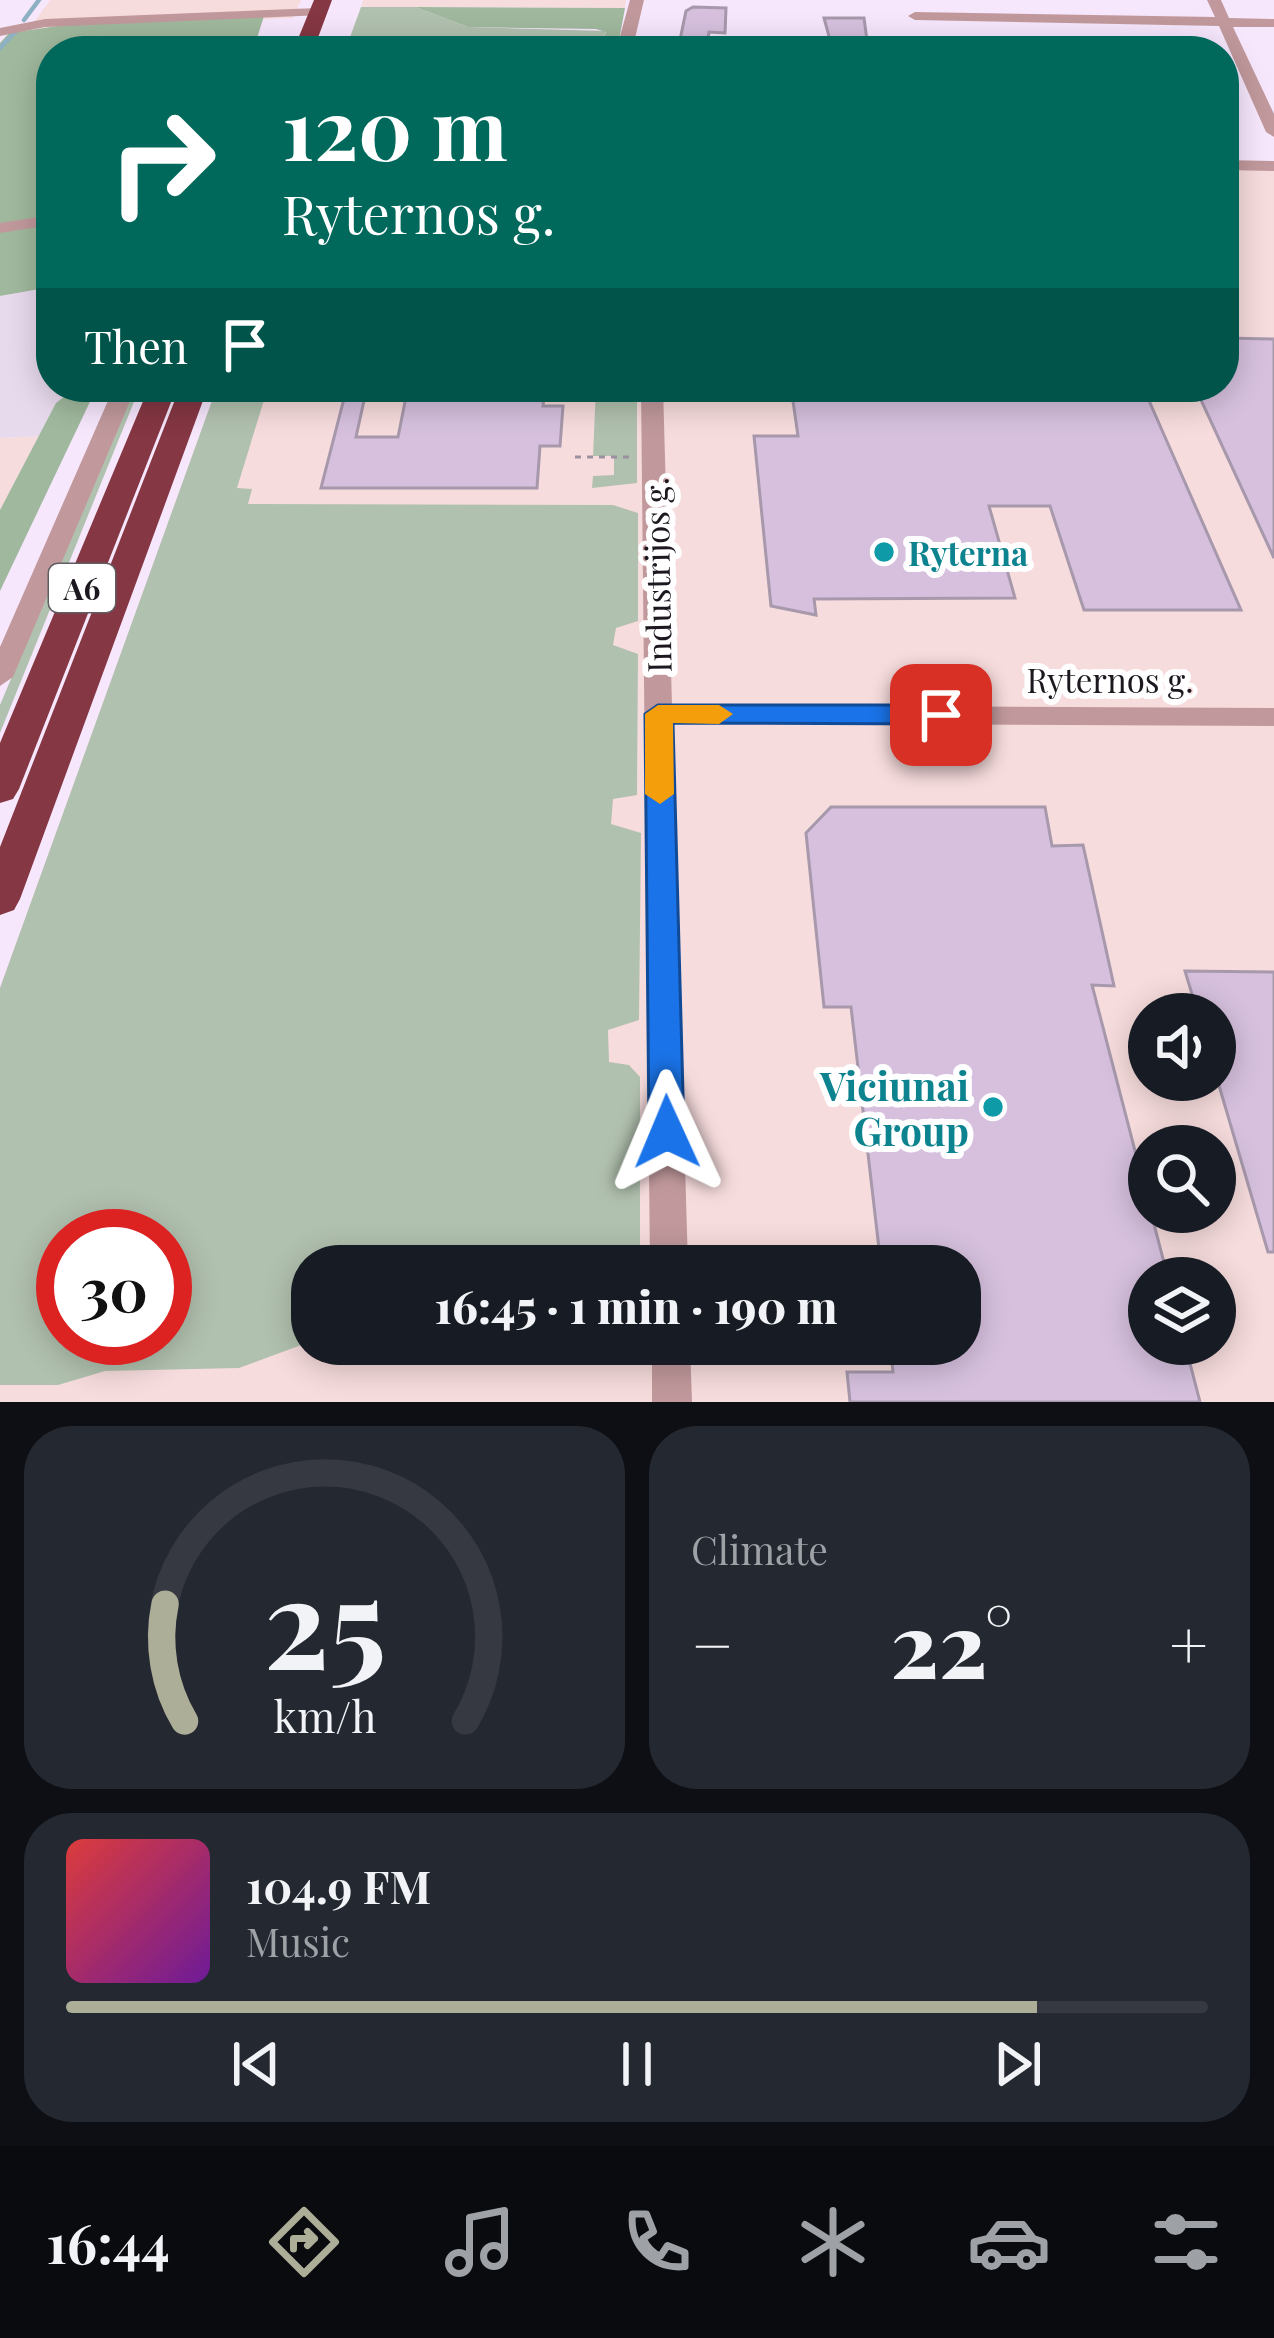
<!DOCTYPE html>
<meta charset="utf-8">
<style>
:root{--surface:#171b24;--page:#242831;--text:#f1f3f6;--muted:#9ea1a6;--line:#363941;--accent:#acae98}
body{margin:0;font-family:"Playfair Display",serif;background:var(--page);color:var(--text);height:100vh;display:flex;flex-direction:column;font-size:45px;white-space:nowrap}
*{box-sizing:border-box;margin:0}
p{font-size:39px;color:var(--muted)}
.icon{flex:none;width:66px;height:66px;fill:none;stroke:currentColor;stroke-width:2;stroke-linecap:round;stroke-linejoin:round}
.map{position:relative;height:1402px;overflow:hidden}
.panel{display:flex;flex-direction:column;gap:24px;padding:24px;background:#0d0f14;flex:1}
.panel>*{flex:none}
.guide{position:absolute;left:36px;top:36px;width:1203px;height:366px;border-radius:48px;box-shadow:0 6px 30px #0003;background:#00695c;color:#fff;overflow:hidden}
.tools{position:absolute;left:1128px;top:993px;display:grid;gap:24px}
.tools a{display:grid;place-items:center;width:108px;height:108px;border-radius:50%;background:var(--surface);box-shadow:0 6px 30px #0003;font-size:60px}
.speed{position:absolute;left:36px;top:1209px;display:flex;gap:24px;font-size:60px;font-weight:700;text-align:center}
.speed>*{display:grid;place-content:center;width:156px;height:156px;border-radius:50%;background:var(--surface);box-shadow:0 6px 30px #0003;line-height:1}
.speed .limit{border:18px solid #d22;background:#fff;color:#111}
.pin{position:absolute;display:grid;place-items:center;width:102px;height:102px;color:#fff;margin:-51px;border-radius:24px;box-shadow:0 6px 18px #0006}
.me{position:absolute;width:132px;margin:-66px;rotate:359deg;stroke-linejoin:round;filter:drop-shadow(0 0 9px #0008)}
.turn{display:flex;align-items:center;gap:42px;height:252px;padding:0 48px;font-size:54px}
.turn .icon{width:156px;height:156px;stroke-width:2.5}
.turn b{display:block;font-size:84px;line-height:102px}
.then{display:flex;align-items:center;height:114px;padding:0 48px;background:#0003;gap:24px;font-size:45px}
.big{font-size:90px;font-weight:800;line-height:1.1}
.panel .tile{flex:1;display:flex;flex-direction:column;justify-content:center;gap:18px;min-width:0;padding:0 42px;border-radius:48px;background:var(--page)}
.panel .dial{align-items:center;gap:0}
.dial svg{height:312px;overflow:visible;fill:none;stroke:var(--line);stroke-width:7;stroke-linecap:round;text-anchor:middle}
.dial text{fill:var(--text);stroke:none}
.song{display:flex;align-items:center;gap:36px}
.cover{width:144px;height:144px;border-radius:18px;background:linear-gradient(135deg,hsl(0 70% 55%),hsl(280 70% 35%))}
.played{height:12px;border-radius:6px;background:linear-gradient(90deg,var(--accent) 85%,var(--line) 85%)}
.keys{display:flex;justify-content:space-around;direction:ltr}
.heat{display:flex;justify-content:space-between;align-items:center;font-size:66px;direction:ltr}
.panel .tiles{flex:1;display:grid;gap:24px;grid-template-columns:1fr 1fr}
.tile:last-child{grid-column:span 2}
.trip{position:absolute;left:291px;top:1245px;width:690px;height:120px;border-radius:48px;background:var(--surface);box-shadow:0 6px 30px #0003;font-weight:800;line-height:120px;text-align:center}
.tabs{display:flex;height:192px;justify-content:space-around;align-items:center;background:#090b0e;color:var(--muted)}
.tabs .icon{width:84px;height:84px}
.tabs .current{color:var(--accent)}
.tabs b{font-size:54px;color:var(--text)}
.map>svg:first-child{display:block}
.commercial{fill:#f7dcdd;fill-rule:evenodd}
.industrial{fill:#e8daed}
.green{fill:#b1c1af;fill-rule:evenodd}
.forest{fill:#a0b99e}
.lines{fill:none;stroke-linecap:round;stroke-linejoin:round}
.stream{stroke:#8db0c3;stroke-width:4.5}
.building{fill:#d6c0de;stroke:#a798ac;stroke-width:3}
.path{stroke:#9b90a0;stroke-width:3;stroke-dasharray:6 6;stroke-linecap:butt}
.street{fill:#c1999c;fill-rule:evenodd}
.highway{fill:#853743;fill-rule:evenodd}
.route{fill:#1a73e8;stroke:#114b97;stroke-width:3}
.slow{fill:#f59e0b}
.culture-dot{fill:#0f9aa8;stroke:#fff;stroke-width:4.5}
.labels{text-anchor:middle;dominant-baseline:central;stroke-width:12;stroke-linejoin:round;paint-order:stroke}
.shield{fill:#fff;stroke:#615d62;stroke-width:3}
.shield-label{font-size:30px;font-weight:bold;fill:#1d181f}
.culture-label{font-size:33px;font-weight:bold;fill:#0d838f;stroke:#fff;text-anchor:start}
.street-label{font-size:33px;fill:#1d181f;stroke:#fff}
.near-culture-label{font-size:39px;font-weight:bold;fill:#0d838f;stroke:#fff;text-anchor:end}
</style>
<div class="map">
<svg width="1274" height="1402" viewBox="0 0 1274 1402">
<rect width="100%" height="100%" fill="#f7e7fd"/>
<path class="commercial" d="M 50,0 L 301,0 L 293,18 L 29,29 Z
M 363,0 L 626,0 L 625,8 L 361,7 Z
M 1224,167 L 1274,169 L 1274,1402 L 0,1402 L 0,988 L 217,387 L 1224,387 ZM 1149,1014 L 1215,1014 L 1215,1080 L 1149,1080 ZM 1149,1146 L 1215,1146 L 1215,1212 L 1149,1212 ZM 63,1236 L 165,1236 L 165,1338 L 63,1338 ZM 312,1266 L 960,1266 L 960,1344 L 312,1344 ZM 1149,1278 L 1215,1278 L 1215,1344 L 1149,1344 Z
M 39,436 L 0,510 L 0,438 Z"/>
<path class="industrial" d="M 51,287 L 51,387 L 77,387 L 56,404 L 39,436 L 0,438 L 0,296 Z"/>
<path class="green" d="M 361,7 L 415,7 L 468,27 L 606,31 L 598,51 L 345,51 Z
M 134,387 L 140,387 L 0,733 L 0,705 Z
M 217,387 L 268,387 L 237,488 L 252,489 L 248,504 L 613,505 L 638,513 L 638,621 L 616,628 L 613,645 L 638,654 L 637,795 L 613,799 L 611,824 L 641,833 L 639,1020 L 608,1030 L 609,1062 L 629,1065 L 640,1077 L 640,1266 L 312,1266 L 312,1341 L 239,1368 L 105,1371 L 58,1385 L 0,1385 L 0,988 ZM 165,1236 L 165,1338 L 63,1338 L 63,1236 Z
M 596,387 L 637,387 L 637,483 L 592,488 L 593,476 L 614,475 L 614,456 L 593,456 Z"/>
<path class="forest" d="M 415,7 L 625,8 L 617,51 L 598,51 L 606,32 L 596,29 L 468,27 Z
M 264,16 L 253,51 L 51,51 L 51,287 L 0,296 L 0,43 L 9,33 L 72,24 Z
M 77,387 L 97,387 L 0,591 L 0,510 L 56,403 Z"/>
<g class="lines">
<path class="stream" d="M 24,20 L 39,0
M 0,48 L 16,31"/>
</g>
<path class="building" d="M 693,7 L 726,8 L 725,33 L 709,32 L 707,44 L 680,40 L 686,11 Z
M 824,18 L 864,18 L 868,48 L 833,51 Z
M 1224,338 L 1274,339 L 1274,558 L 1195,387 L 1224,387 Z
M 347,387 L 367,387 L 356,437 L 398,437 L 408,387 L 545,387 L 543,406 L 563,406 L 560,446 L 540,446 L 537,488 L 321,488 Z
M 791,387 L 1143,387 L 1241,610 L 1084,610 L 1050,506 L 989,506 L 1015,598 L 814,599 L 816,615 L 771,606 L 754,436 L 798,436 Z
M 831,807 L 1045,807 L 1052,846 L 1083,845 L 1114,986 L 1092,985 L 1168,1278 L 1149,1278 L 1149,1344 L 1185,1344 L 1200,1402 L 850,1402 L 847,1372 L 893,1372 L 890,1344 L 960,1344 L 960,1266 L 881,1266 L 851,1007 L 824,1007 L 806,833 Z
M 1185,971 L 1274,972 L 1274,1252 L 1268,1252 L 1215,1072 L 1215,1014 L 1198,1014 Z"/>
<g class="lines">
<path class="path" d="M 575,457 L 629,457"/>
<path class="street" d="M 630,0 L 644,0 L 632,51 L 616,51 Z
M 1207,0 L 1221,0 L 1229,18 L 1274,19 L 1274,27 L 1233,27 L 1274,114 L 1274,137 L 1266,132 L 1219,26 L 915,20 L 908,16 L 915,12 L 1215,17 Z
M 318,8 L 323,9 L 323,15 L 45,27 L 0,36 L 0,28 L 45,19 Z
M 1224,160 L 1274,161 L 1274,171 L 1224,170 Z
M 51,215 L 51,225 L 0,233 L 0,223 Z
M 114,387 L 136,387 L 13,677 L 0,686 L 0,647 Z
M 641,387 L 663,387 L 672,705 L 1274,708 L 1274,726 L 672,723 L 688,1266 L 650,1266 Z
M 652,1344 L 690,1344 L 692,1402 L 652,1402 Z"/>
<path class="highway" d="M 314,0 L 332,0 L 313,51 L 293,51 Z
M 149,387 L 177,387 L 19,789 L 13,799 L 0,803 L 0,743 Z
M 180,387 L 208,387 L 20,899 L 14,910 L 0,915 L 0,847 Z"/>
</g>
<path class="route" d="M 658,705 L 941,705 L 955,715 L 941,724 L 673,723 L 684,1132 L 679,1142 L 667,1147 L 654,1142 L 649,1132 L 645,714 Z"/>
<path class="slow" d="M 658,705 L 719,705 L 733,714 L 719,724 L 673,723 L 674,794 L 660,804 L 645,794 L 645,714 Z"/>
<g class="culture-dot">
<circle cx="884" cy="552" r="12"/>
<circle cx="993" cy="1107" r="12"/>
</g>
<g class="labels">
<rect class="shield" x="49" y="564" width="66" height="48" rx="9"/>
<g class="shield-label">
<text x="82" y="588">A6</text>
</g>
<g class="culture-label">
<text x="908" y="552">Ryterna</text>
</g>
<g class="street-label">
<text transform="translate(656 575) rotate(-91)">Industrijos g.</text>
<text x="1110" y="679">Ryternos g.</text>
</g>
<g class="near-culture-label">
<text x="969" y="1085">Viciunai<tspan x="969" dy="45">Group</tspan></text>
</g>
</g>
</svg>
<div class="tools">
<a><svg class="icon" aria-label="sound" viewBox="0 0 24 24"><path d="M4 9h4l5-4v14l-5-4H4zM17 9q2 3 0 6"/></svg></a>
<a><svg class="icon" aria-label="search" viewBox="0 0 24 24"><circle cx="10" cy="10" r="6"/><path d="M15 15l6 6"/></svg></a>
<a><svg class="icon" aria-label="layers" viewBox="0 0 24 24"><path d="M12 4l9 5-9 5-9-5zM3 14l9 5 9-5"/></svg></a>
</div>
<div class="speed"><div class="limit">30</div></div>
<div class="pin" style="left:941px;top:715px;background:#d93025"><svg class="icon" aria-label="arrive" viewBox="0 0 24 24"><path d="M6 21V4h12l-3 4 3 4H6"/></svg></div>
<svg class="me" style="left:667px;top:1132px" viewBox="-20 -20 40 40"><path d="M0-17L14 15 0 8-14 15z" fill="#1a73e8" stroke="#fff" stroke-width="4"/></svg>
<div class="trip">16:45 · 1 min · 190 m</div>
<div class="guide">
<div class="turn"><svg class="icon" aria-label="right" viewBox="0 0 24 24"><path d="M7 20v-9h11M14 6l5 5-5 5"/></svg><div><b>120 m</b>Ryternos g.</div></div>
<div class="then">Then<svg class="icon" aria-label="arrive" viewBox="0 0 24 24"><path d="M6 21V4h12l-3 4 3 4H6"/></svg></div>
</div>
</div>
<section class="panel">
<div class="tiles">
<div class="tile dial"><svg viewBox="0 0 100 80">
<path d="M14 69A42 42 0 1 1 86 69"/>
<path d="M14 69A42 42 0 0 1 9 39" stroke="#acae98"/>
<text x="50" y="56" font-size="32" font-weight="700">25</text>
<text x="50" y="72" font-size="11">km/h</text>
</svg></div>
<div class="tile"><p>Climate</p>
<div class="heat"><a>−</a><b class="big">22°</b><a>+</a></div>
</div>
<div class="tile">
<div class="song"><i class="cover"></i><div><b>104.9 FM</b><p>Music</p></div></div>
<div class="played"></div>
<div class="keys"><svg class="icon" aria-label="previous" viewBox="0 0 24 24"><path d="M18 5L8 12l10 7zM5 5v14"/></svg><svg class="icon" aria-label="pause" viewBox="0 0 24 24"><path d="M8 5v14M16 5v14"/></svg><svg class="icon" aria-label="next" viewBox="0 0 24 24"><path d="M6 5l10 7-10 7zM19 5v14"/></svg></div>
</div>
</div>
</section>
<nav class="tabs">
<b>16:44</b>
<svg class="icon current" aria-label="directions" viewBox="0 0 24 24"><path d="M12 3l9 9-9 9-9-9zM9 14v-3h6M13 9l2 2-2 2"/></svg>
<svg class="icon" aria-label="music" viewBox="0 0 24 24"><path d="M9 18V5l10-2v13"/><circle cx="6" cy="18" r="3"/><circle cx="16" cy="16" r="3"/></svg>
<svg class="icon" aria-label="phone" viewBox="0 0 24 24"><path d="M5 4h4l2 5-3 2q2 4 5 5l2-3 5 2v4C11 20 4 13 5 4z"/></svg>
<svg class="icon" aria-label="climate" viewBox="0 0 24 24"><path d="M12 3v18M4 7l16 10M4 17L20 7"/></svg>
<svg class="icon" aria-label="car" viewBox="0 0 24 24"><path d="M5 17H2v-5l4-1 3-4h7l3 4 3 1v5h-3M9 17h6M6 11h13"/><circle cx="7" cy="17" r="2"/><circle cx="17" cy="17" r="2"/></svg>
<svg class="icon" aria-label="filters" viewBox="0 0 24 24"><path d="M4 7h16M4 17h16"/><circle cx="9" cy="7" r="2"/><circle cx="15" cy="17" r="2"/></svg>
</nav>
